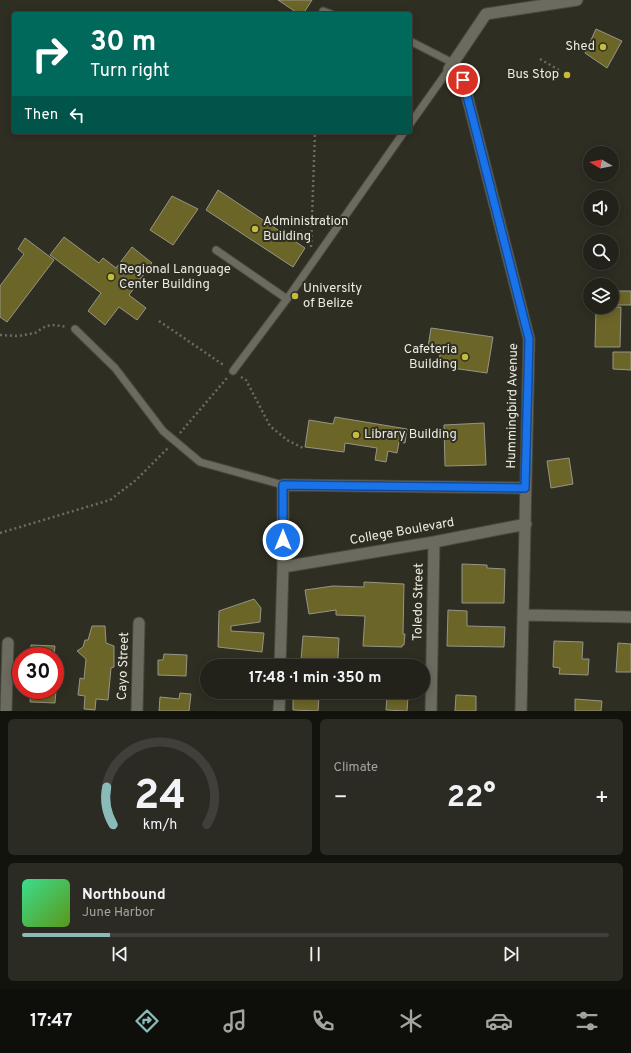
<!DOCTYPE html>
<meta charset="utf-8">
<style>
:root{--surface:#23221a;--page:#2b2a23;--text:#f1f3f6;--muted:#a3a4a2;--line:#403f39;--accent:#8bbbb9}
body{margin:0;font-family:Overpass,sans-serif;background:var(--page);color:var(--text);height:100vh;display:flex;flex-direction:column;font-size:15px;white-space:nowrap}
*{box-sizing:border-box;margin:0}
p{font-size:13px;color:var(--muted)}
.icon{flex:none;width:22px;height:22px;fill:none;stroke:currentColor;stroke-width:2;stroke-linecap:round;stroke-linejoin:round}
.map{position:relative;height:711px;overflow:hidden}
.side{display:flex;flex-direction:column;gap:8px;padding:8px;background:#13130e;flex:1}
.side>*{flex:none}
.hud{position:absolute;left:12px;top:12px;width:400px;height:122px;border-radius:4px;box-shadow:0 2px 10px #0003,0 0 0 1px var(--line);background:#00695c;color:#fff;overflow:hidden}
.needle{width:26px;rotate:280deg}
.controls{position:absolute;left:583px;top:146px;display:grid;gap:8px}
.controls a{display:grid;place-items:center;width:36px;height:36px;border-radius:50%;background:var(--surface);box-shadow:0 2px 10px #0003,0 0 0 1px var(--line);font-size:20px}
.speed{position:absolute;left:12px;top:647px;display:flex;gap:8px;font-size:20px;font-weight:700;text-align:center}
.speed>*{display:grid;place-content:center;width:52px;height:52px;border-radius:50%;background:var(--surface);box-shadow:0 2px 10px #0003,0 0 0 1px var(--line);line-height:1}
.speed .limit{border:6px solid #d22;background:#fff;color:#111}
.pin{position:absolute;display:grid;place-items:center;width:34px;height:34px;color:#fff;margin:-17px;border:2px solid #fff;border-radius:50%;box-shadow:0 1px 4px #0007}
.me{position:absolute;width:44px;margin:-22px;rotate:0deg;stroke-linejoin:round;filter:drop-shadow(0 0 3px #0008)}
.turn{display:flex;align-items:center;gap:14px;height:84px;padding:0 12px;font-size:18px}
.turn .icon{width:52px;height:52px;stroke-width:2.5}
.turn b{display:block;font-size:28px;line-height:34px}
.then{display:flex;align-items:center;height:38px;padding:0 12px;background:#0003;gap:8px;font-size:15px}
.big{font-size:30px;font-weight:700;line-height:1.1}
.side .tile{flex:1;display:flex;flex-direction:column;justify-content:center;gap:6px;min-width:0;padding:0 14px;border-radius:6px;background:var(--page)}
.side .dial{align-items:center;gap:0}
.dial svg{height:104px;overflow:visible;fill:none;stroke:var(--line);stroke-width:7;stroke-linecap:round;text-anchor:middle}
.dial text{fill:var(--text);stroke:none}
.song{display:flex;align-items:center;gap:12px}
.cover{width:48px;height:48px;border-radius:6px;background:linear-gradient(135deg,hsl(150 70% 55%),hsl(90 70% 35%))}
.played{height:4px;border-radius:2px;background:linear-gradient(90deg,var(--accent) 15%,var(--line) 15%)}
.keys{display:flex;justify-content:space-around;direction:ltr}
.heat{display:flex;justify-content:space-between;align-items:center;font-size:22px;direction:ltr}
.side .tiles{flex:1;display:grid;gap:8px;grid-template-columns:1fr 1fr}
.tile:last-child{grid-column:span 2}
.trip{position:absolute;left:200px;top:659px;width:230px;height:40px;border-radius:20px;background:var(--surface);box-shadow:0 2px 10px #0003,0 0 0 1px var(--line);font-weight:700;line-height:40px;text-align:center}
.tab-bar{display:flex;height:64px;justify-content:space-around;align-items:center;background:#0e0e0a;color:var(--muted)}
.tab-bar .icon{width:28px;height:28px}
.tab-bar .on{color:var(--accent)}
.tab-bar b{font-size:18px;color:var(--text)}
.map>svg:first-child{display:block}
.building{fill:#6b6528;stroke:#969588}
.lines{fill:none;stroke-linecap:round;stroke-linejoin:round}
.service-casing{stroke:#4a4940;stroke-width:9}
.minor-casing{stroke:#4a4940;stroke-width:13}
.path{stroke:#6d6c63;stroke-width:2.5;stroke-dasharray:2 3;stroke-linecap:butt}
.service{stroke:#6c6b5f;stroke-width:7}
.minor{stroke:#6c6b5f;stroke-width:11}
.route-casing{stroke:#114b97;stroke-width:10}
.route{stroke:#1a73e8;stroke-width:7}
.poi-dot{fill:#c7bb3b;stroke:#2f2e23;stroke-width:1.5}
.labels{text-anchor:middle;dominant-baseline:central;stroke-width:4;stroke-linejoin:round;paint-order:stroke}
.poi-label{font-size:13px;fill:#ecece5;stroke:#2f2e23;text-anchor:start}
.street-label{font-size:13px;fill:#ecece5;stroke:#2f2e23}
</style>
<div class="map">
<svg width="631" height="711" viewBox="0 0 631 711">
<rect width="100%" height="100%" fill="#2f2e23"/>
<path class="building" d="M 278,0 L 312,0 L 303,14 L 299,14 Z
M 596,29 L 622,41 L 607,68 L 585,53 Z
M 218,190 L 305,248 L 293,267 L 206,210 Z
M 172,196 L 198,209 L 173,245 L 150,230 Z
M 64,237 L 99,263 L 103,258 L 116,268 L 132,247 L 152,263 L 129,295 L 146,308 L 137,320 L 119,307 L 105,325 L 88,311 L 101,293 L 50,255 Z
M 25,238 L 54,260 L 7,322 L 0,317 L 0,286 L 24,254 L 18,249 Z
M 612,291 L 631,291 L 631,305 L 612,305 Z
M 596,307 L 621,307 L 620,347 L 595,347 Z
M 431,328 L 493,337 L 487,373 L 438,366 L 441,349 L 428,347 Z
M 613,352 L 631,352 L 631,370 L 613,369 Z
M 335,417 L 407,429 L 405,443 L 399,442 L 397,453 L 388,451 L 386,462 L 375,460 L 377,448 L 345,443 L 344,452 L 305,447 L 309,420 L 333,424 Z
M 484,423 L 486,465 L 445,466 L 444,425 Z
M 569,458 L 573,484 L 551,488 L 547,461 Z
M 462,564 L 487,565 L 487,568 L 505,569 L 504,603 L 462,603 Z
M 364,582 L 404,584 L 403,634 L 405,634 L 404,645 L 402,645 L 402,647 L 363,646 L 365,616 L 336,615 L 336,610 L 309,614 L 305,590 L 333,586 L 364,587 Z
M 254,599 L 261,608 L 260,622 L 231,626 L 231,631 L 264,633 L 262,652 L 218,647 L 219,611 Z
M 448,610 L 467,611 L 467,626 L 505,627 L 504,647 L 447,646 Z
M 92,626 L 105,626 L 106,643 L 114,646 L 114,667 L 111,668 L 108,700 L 96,699 L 95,710 L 84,709 L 85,696 L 78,695 L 80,678 L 84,679 L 86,659 L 77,651 L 83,647 L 85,640 L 88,640 Z
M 303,636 L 339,638 L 338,658 L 341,666 L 309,666 L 309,661 L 301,660 Z
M 554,641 L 583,642 L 582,659 L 589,659 L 588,675 L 559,674 L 560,668 L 553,667 Z
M 618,643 L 631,644 L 631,672 L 616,672 Z
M 31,645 L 55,646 L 54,656 L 31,656 Z
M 164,654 L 187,655 L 186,676 L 158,675 L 158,660 L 163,660 Z
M 31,690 L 56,690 L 55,703 L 30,702 Z
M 180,693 L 191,694 L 189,711 L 159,711 L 160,697 L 179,699 Z
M 456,695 L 476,696 L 476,711 L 455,711 Z
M 293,696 L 319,696 L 318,711 L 293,710 Z
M 387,696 L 408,697 L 407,711 L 386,710 Z
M 575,699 L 602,701 L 601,711 L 575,711 Z"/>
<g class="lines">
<defs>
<path id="service" d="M 323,11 L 331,14
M 410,41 L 453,63
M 410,124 L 449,69
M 216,250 L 287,299
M 75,329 L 115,368 L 163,431 L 200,462 L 283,485
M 233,371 L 287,299 L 404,132"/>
<path id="minor" d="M 283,567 L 434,542 L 526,524
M 524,615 L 631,617
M 280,666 L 283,567 L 283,485 L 525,488
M 6,711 L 8,643
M 137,711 L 139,623
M 279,711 L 280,692
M 431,711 L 434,542
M 521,711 L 529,339 L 463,80 L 449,69 L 486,14 L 577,0"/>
</defs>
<use href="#service" class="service-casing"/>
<use href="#minor" class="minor-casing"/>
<path class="path" d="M 540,59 L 559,70
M 311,247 L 315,132
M 159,321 L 225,366
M 0,335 L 18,336 L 35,333 L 46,326 L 55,325 L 67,327
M 241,377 L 246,380 L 270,426 L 287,440 L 303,448
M 180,433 L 227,378
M 0,533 L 110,500 L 136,480 L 168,448"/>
<use href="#service" class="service"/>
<use href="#minor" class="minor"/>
</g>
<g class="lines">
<defs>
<path id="route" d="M 283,540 L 283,485 L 525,488 L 529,339 L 463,80"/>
</defs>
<use href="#route" class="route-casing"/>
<use href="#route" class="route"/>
</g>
<g class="poi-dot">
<circle cx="603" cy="47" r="4"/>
<circle cx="567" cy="75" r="4"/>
<circle cx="255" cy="229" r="4"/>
<circle cx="111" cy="277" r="4"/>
<circle cx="295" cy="296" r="4"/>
<circle cx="465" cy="357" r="4"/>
<circle cx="356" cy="435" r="4"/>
</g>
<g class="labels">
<g class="poi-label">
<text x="595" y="47" text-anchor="end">Shed</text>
<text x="559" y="75" text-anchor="end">Bus Stop</text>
<text x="263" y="222">Administration<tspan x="263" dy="15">Building</tspan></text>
<text x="119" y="270">Regional Language<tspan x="119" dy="15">Center Building</tspan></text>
<text x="303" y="289">University<tspan x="303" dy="15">of Belize</tspan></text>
<text x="457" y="350" text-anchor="end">Cafeteria<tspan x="457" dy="15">Building</tspan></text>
<text x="364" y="435">Library Building</text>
</g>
<g class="street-label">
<text transform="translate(513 406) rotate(-89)">Hummingbird Avenue</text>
<text transform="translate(402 532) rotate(-10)">College Boulevard</text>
<text transform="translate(419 602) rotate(-89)">Toledo Street</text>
<text transform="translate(124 666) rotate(-88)">Cayo Street</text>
</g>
</g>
</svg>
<div class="controls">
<a><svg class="needle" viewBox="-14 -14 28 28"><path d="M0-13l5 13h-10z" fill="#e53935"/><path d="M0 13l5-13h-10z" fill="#a3a4a2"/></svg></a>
<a><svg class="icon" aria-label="sound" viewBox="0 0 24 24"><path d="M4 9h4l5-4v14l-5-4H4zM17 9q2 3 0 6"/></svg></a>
<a><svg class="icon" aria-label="search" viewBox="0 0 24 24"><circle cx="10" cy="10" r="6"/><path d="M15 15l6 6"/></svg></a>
<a><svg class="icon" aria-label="layers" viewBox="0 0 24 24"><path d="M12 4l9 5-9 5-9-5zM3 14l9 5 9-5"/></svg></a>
</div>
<div class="speed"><div class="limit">30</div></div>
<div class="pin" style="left:463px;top:80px;background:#d93025"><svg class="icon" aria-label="arrive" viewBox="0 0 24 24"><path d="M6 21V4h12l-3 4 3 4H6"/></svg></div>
<svg class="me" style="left:283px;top:540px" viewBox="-20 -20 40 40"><circle r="17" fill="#1a73e8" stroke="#fff" stroke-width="3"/><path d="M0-11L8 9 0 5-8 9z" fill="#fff"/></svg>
<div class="trip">17:48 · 1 min · 350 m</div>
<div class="hud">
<div class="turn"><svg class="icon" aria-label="right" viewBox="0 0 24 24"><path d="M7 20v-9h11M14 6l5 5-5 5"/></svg><div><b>30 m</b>Turn right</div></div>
<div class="then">Then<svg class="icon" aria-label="left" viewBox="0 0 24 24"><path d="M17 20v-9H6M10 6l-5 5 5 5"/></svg></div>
</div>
</div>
<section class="side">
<div class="tiles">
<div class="tile dial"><svg viewBox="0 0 100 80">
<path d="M14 69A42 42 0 1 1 86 69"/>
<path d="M14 69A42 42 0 0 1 9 40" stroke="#8bbbb9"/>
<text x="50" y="56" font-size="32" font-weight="700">24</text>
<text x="50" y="72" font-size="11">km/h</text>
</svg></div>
<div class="tile"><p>Climate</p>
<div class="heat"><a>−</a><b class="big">22°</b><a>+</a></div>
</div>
<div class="tile">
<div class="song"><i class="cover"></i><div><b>Northbound</b><p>June Harbor</p></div></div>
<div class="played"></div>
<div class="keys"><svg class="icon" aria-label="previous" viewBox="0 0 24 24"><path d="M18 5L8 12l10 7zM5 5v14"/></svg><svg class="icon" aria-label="pause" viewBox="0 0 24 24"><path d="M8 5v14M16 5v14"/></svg><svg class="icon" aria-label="next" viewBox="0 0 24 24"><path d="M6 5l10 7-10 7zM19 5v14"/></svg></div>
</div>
</div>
</section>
<nav class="tab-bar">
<b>17:47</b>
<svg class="icon on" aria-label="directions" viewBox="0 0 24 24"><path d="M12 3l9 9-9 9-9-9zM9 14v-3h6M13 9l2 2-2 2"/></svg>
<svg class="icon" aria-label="music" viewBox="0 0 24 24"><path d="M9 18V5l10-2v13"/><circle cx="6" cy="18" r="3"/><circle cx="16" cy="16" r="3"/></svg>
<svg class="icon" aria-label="phone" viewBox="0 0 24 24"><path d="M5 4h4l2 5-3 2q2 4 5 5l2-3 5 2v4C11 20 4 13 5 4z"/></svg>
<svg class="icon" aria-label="climate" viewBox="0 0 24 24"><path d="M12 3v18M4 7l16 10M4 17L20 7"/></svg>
<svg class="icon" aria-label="car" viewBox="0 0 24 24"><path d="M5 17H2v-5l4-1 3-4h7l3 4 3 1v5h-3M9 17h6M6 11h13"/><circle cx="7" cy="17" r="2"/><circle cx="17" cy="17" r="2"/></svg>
<svg class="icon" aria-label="filters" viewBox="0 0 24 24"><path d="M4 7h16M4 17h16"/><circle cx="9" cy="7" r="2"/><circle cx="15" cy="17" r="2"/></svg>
</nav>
